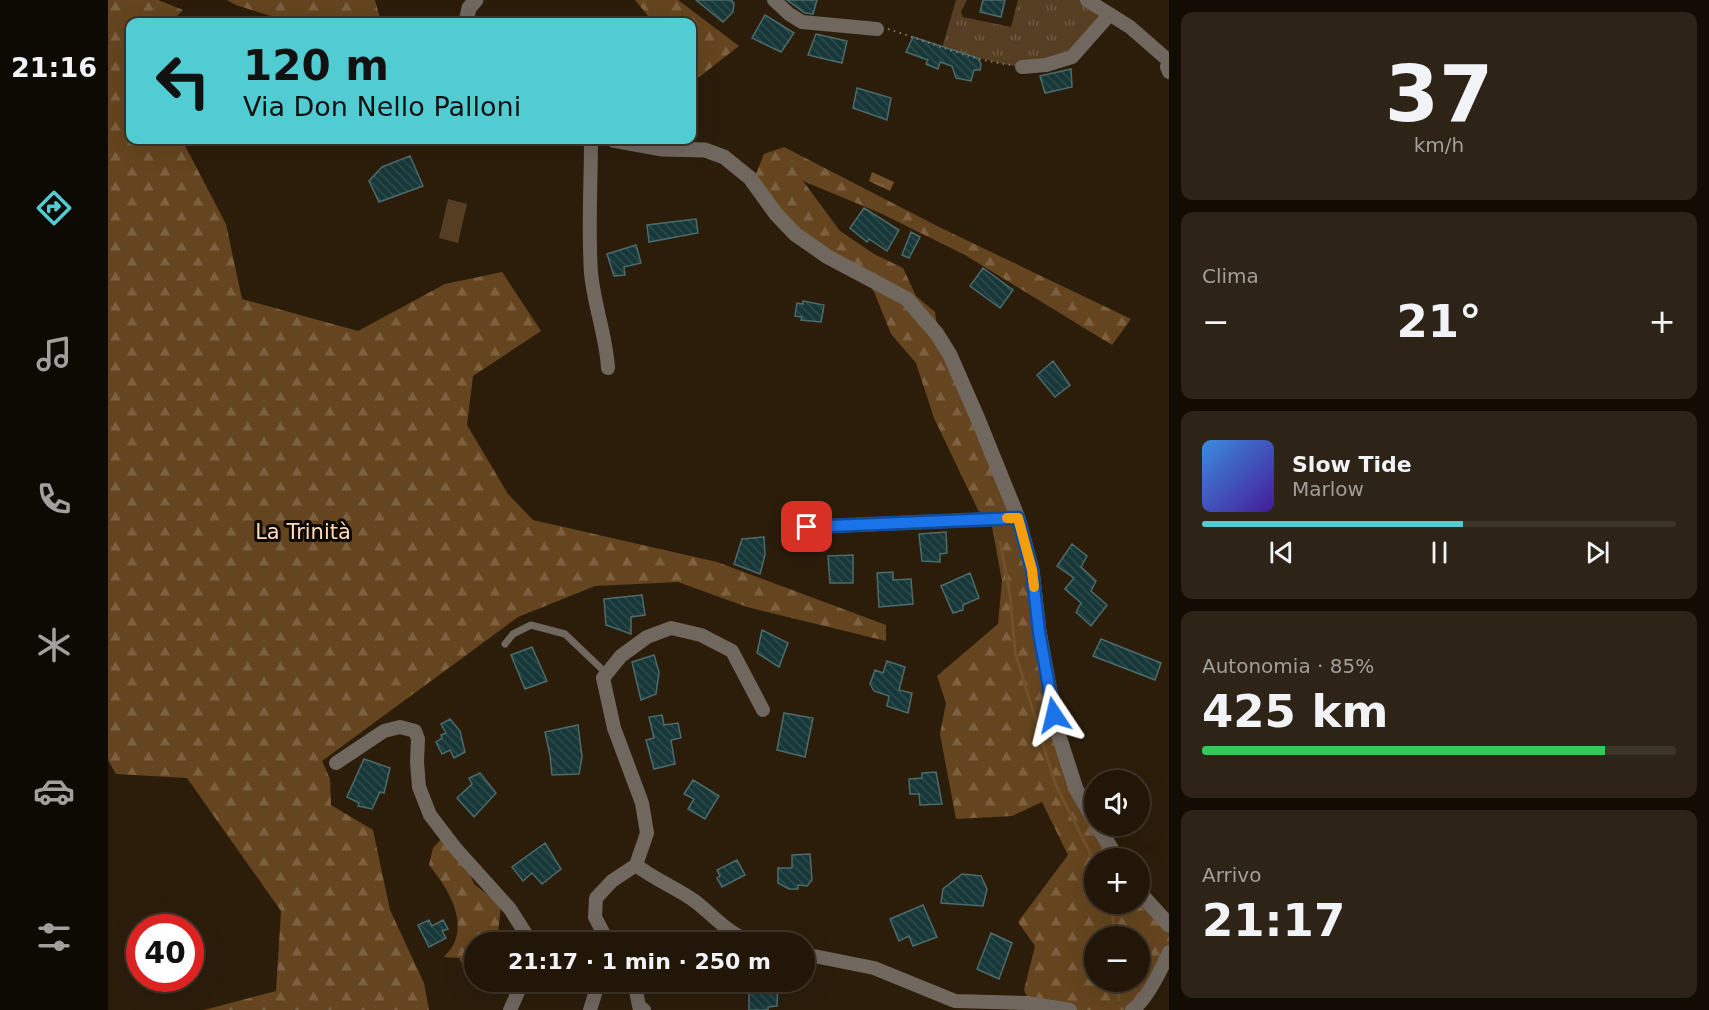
<!DOCTYPE html>
<html lang="it">
<meta charset="utf-8">
<style>
:root{--surface:#211608;--page:#2d2316;--text:#f1f3f6;--muted:#a29f9c;--line:#3e3529;--accent:#51ccd3}
body{margin:0;font-family:"DejaVu Sans",sans-serif;background:var(--page);color:var(--text);height:100vh;display:flex;flex-direction:column;font-size:22px;white-space:nowrap}
*{box-sizing:border-box;margin:0}
p{font-size:20px;color:var(--muted)}
.icon{flex:none;width:33px;height:33px;fill:none;stroke:currentColor;stroke-width:2;stroke-linecap:round;stroke-linejoin:round}
.map{position:relative;flex:1;overflow:hidden}
.side{display:flex;flex-direction:column;gap:12px;padding:12px;background:#120c04;width:540px}
.side>*{flex:none}
.banner{position:absolute;left:18px;top:18px;width:570px;height:126px;border-radius:12px;box-shadow:0 6px 24px #0002,0 0 0 2px var(--line);background:#51ccd3;color:#111;overflow:hidden}
.buttons{position:absolute;left:976px;top:770px;display:grid;gap:12px}
.buttons a{display:grid;place-items:center;width:66px;height:66px;border-radius:50%;background:var(--surface);box-shadow:0 6px 24px #0002,0 0 0 2px var(--line);font-size:30px}
.speed{position:absolute;left:18px;top:914px;display:flex;gap:12px;font-size:30px;font-weight:700;text-align:center}
.speed>*{display:grid;place-content:center;width:78px;height:78px;border-radius:50%;background:var(--surface);box-shadow:0 6px 24px #0002,0 0 0 2px var(--line);line-height:1}
.speed .limit{border:9px solid #d22;background:#fff;color:#111}
.pin{position:absolute;display:grid;place-items:center;width:51px;height:51px;color:#fff;margin:-26px;border-radius:12px;box-shadow:0 3px 9px #0006}
.me{position:absolute;width:66px;margin:-33px;rotate:350deg;stroke-linejoin:round;filter:drop-shadow(0 0 4px #0008)}
.turn{display:flex;align-items:center;gap:21px;height:126px;padding:0 18px;font-size:27px}
.turn .icon{width:78px;height:78px;stroke-width:2.5}
.turn b{display:block;font-size:42px;line-height:51px}
.big{font-size:45px;font-weight:600;line-height:1.1}
.side .tile{flex:1;display:flex;flex-direction:column;justify-content:center;gap:9px;min-width:0;padding:0 21px;border-radius:12px;background:var(--page)}
.side .dial{align-items:center;gap:0}
.dial b{font-size:78px;line-height:1}
.song{display:flex;align-items:center;gap:18px}
.cover{width:72px;height:72px;border-radius:9px;background:linear-gradient(135deg,hsl(210 70% 55%),hsl(260 70% 35%))}
.played{height:6px;border-radius:3px;background:linear-gradient(90deg,var(--accent) 55%,var(--line) 55%)}
.keys{display:flex;justify-content:space-around;direction:ltr}
.heat{display:flex;justify-content:space-between;align-items:center;font-size:33px;direction:ltr}
.charge{height:9px;border-radius:4px;background:linear-gradient(90deg,#34c759 85%,var(--line) 0)}
.trip{position:absolute;left:356px;top:932px;width:351px;height:60px;border-radius:30px;background:var(--surface);box-shadow:0 6px 24px #0002,0 0 0 2px var(--line);font-weight:600;line-height:60px;text-align:center}
main{display:flex;flex:1;min-height:0}
.dock{display:flex;flex-direction:column;width:108px;justify-content:space-around;align-items:center;background:#0d0903;color:var(--muted)}
.dock .icon{width:42px;height:42px}
.dock .on{color:var(--accent)}
.dock b{font-size:27px;color:var(--text)}
.map>svg:first-child{display:block}
.grass{fill:url(#grass-tufts)}
.forest{fill:url(#forest-firs);fill-rule:evenodd}
.pitch{fill:#563e23}
.water{fill:url(#water-ripples)}
.lines{fill:none;stroke-linecap:round;stroke-linejoin:round}
.stream{stroke:#71502a;stroke-width:3}
.building{fill:url(#building-back-hatch);stroke:#4b6b6d;stroke-width:1.5}
.path{stroke:#867a6b;stroke-width:2;stroke-dasharray:1.5 4.5;stroke-linecap:butt}
.service{stroke:#70675f;stroke-width:7}
.minor{stroke:#70675f;stroke-width:14}
.tertiary{stroke:#70675f;stroke-width:15}
.route-casing{stroke:#114b97;stroke-width:15}
.route{stroke:#1a73e8;stroke-width:10}
.slow{stroke:#f59e0b;stroke-width:10}
.labels{text-anchor:middle;dominant-baseline:central;stroke-width:6;stroke-linejoin:round;paint-order:stroke}
.park-label{font-size:21px;fill:#fddbb8;stroke:#0f0903}
</style>
<main>
<nav class="dock">
<b>21:16</b>
<svg class="icon on" aria-label="directions" viewBox="0 0 24 24"><path d="M12 3l9 9-9 9-9-9zM9 14v-3h6M13 9l2 2-2 2"/></svg>
<svg class="icon" aria-label="music" viewBox="0 0 24 24"><path d="M9 18V5l10-2v13"/><circle cx="6" cy="18" r="3"/><circle cx="16" cy="16" r="3"/></svg>
<svg class="icon" aria-label="phone" viewBox="0 0 24 24"><path d="M5 4h4l2 5-3 2q2 4 5 5l2-3 5 2v4C11 20 4 13 5 4z"/></svg>
<svg class="icon" aria-label="climate" viewBox="0 0 24 24"><path d="M12 3v18M4 7l16 10M4 17L20 7"/></svg>
<svg class="icon" aria-label="car" viewBox="0 0 24 24"><path d="M5 17H2v-5l4-1 3-4h7l3 4 3 1v5h-3M9 17h6M6 11h13"/><circle cx="7" cy="17" r="2"/><circle cx="17" cy="17" r="2"/></svg>
<svg class="icon" aria-label="filters" viewBox="0 0 24 24"><path d="M4 7h16M4 17h16"/><circle cx="9" cy="7" r="2"/><circle cx="15" cy="17" r="2"/></svg>
</nav>
<div class="map">
<svg width="1061" height="1010" viewBox="0 0 1061 1010">
<defs>
<pattern id="grass-tufts" width="24" height="20" patternUnits="userSpaceOnUse" patternTransform="scale(1.5)"><rect width="24" height="20" fill="#563e23"/><path d="M3 7l-1-3M5 7V3M7 7l1-3M15 17l-1-3M17 17v-4M19 17l1-3" fill="none" stroke="#6f5a43"/></pattern>
<pattern id="forest-firs" width="22" height="20" patternUnits="userSpaceOnUse" patternTransform="scale(1.5)"><rect width="22" height="20" fill="#65451f"/><path d="M5 1l3.5 6h-7zM16 11l3.5 6h-7z" fill="#7c6040"/></pattern>
<pattern id="water-ripples" width="26" height="14" patternUnits="userSpaceOnUse" patternTransform="scale(1.5)"><rect width="26" height="14" fill="#71502a"/><path d="M2 4q2-2 4 0t4 0M15 11q2-2 4 0t4 0" fill="none" stroke="#866a49"/></pattern>
<pattern id="building-back-hatch" width="6" height="6" patternUnits="userSpaceOnUse" patternTransform="scale(1.5)"><rect width="6" height="6" fill="#173738"/><path d="M-1 5l2 2M0 0l6 6M5-1l2 2" fill="none" stroke="#2e4b4b"/></pattern>
</defs>
<rect width="100%" height="100%" fill="#2c1d0b"/>
<path class="grass" d="M 848,0 L 859,0 L 853,12 L 855,17 L 903,27 L 910,0 L 979,0 L 1002,14 L 964,57 L 914,67 L 891,63 L 834,48 Z"/>
<path class="forest" d="M 0,0 L 50,0 L 75,10 L 63,22 L 22,22 L 22,140 L 74,140 L 118,224 L 134,299 L 250,331 L 337,284 L 394,272 L 433,331 L 365,376 L 359,425 L 400,494 L 425,520 L 609,562 L 778,625 L 778,641 L 639,607 L 570,582 L 487,586 L 410,617 L 214,761 L 222,779 L 223,805 L 265,830 L 282,910 L 316,983 L 321,1010 L 96,1010 L 168,991 L 173,911 L 79,778 L 8,774 L 0,760 Z
M 119,0 L 267,0 L 273,22 L 181,22 L 128,5 Z
M 527,0 L 570,0 L 631,46 L 590,78 L 584,66 L 584,22 L 545,22 Z
M 676,147 L 831,227 L 1023,319 L 1004,345 L 857,255 L 772,213 L 695,181 L 732,231 L 766,254 L 795,268 L 808,296 L 827,312 L 831,338 L 910,518 L 968,789 L 1009,858 L 987,858 L 987,903 L 1032,903 L 1061,925 L 1061,952 L 1031,1010 L 962,1010 L 922,1004 L 916,990 L 927,946 L 910,922 L 960,855 L 934,802 L 904,816 L 848,819 L 832,734 L 838,703 L 829,676 L 890,624 L 894,581 L 884,526 L 870,510 L 826,418 L 808,363 L 783,334 L 767,294 L 757,277 L 687,234 L 648,174 L 656,154 ZM 987,936 L 1032,936 L 1032,981 L 987,981 Z
M 337,835 L 355,858 L 366,884 L 393,905 L 390,934 L 385,942 L 366,942 L 366,973 L 362,979 L 351,958 L 336,957 C 340,952 345,947 347,941 C 357,914 337,885 321,865 L 325,848 Z"/>
<path class="pitch" d="M 340,199 L 359,204 L 350,243 L 331,238 Z"/>
<path class="water" d="M 764,172 L 786,182 L 782,191 L 761,181 Z"/>
<g class="lines">
<path class="stream" d="M 892,542 L 902,594 L 907,652 L 947,783 L 987,863
M 1003,903 L 1007,936
M 1010,981 L 1011,1000"/>
</g>
<path class="building" d="M 588,0 L 623,0 L 626,3 L 625,12 L 615,22 Z
M 679,0 L 709,0 L 705,14 L 697,13 Z
M 875,0 L 897,0 L 893,17 L 872,12 Z
M 657,15 L 686,33 L 673,52 L 644,38 Z
M 708,34 L 739,41 L 734,63 L 700,55 Z
M 805,37 L 870,58 L 873,64 L 872,70 L 866,70 L 863,81 L 848,78 L 844,66 L 832,62 L 830,69 L 818,64 L 820,60 L 798,52 Z
M 963,69 L 964,87 L 937,93 L 932,76 Z
M 749,88 L 783,98 L 779,120 L 745,108 Z
M 302,156 L 315,186 L 271,202 L 261,181 L 274,167 Z
M 756,208 L 791,230 L 779,251 L 761,239 L 759,242 L 742,228 Z
M 588,219 L 590,233 L 541,242 L 539,225 Z
M 803,232 L 812,237 L 801,258 L 794,255 Z
M 528,245 L 533,263 L 516,267 L 517,275 L 506,276 L 499,254 Z
M 875,268 L 905,290 L 892,308 L 862,286 Z
M 695,301 L 716,305 L 713,322 L 693,320 L 694,317 L 687,316 L 689,303 L 695,304 Z
M 945,361 L 962,385 L 947,397 L 929,375 Z
M 838,532 L 839,553 L 832,554 L 832,562 L 814,561 L 811,534 Z
M 656,537 L 657,555 L 652,574 L 626,564 L 634,539 Z
M 964,544 L 979,556 L 973,567 L 988,581 L 983,591 L 999,605 L 983,626 L 968,612 L 973,603 L 957,589 L 966,578 L 949,566 Z
M 745,555 L 745,583 L 722,583 L 720,556 Z
M 785,572 L 785,580 L 803,579 L 805,604 L 771,607 L 769,573 Z
M 862,573 L 871,598 L 855,605 L 855,610 L 845,613 L 833,586 Z
M 534,595 L 537,615 L 523,617 L 523,634 L 498,625 L 496,599 Z
M 654,630 L 680,643 L 671,667 L 649,653 Z
M 993,639 L 1053,663 L 1047,680 L 985,656 Z
M 424,647 L 439,681 L 417,689 L 403,655 Z
M 546,655 L 551,672 L 548,694 L 533,700 L 524,662 Z
M 779,661 L 797,667 L 791,690 L 804,693 L 800,713 L 779,706 L 781,696 L 766,691 L 762,684 L 767,670 L 775,673 Z
M 676,713 L 705,718 L 697,757 L 669,750 Z
M 554,715 L 556,725 L 570,723 L 573,738 L 563,740 L 567,764 L 546,769 L 538,740 L 546,738 L 541,717 Z
M 342,719 L 352,731 L 357,752 L 346,758 L 342,750 L 334,754 L 328,742 L 334,738 L 333,735 L 338,733 L 333,724 Z
M 470,725 L 474,757 L 471,774 L 444,775 L 442,755 L 437,732 Z
M 256,759 L 282,768 L 276,793 L 272,792 L 264,809 L 250,806 L 251,803 L 239,797 Z
M 828,772 L 834,804 L 812,805 L 811,794 L 802,794 L 801,779 L 814,778 L 814,773 Z
M 372,773 L 388,793 L 366,817 L 349,798 L 364,784 L 361,778 Z
M 585,780 L 611,796 L 597,819 L 580,809 L 586,799 L 576,794 Z
M 437,843 L 453,869 L 434,884 L 424,873 L 415,881 L 404,867 Z
M 702,854 L 704,880 L 699,886 L 690,885 L 690,889 L 681,889 L 670,883 L 670,868 L 684,868 L 684,855 Z
M 629,860 L 637,875 L 614,887 L 609,878 L 612,876 L 609,870 Z
M 854,874 L 873,876 L 879,889 L 875,906 L 833,903 L 835,889 Z
M 815,905 L 829,937 L 805,946 L 801,936 L 791,941 L 782,919 Z
M 321,920 L 324,926 L 335,920 L 340,929 L 334,931 L 338,938 L 321,947 L 310,925 Z
M 883,933 L 904,943 L 891,979 L 869,969 Z
M 598,981 L 617,981 L 617,993 L 598,993 Z
M 661,981 L 670,981 L 669,1006 L 660,1007 L 660,1010 L 641,1010 L 641,989 L 661,988 Z"/>
<g class="lines">
<path class="path" d="M 780,29 C 822,42 861,60 904,65"/>
<path class="service" d="M 397,644 L 405,634 L 423,625 L 457,634 L 499,674"/>
<path class="minor" d="M 666,0 L 681,14 L 694,22 L 769,29
M 979,0 L 1022,27 L 1061,61 L 1059,67 L 1061,72
M 914,67 L 938,65 L 964,57 L 1002,14
M 483,140 C 483,184 480,229 483,273 C 486,305 498,335 500,368
M 699,527 L 910,518
M 228,763 L 276,731 L 292,727 L 307,731 L 310,739 L 309,762 L 311,787 L 322,815 L 348,849 L 402,909 L 423,942
M 528,865 L 539,833 L 534,803 L 506,728 L 495,678 L 513,656 L 539,637 L 563,628 L 593,635 L 624,651 L 655,710
M 500,942 L 487,917 L 488,898 L 504,881 L 528,865 C 547,880 569,888 588,902 C 607,917 621,935 645,942
M 696,954 L 766,968 L 847,1001 L 919,1003 L 962,1010
M 526,981 L 531,1006 L 536,1010
M 402,1010 L 415,981
M 482,1010 L 491,981
M 1024,1010 C 1039,1000 1054,968 1061,952"/>
<path class="tertiary" d="M 358,22 L 361,8 L 368,0
M 505,140 L 554,149 L 597,150 L 616,157 L 642,178 L 668,214 L 687,234 L 720,257 L 799,299 L 829,334 L 842,355 L 870,419 L 910,518 L 924,570 L 931,631 L 949,730 L 968,789 L 987,821
M 989,825 L 1009,858
M 1032,893 L 1061,925"/>
</g>
<g class="lines">
<defs>
<path id="route" d="M 699,527 L 910,518 L 924,570 L 931,632 L 946,715"/>
</defs>
<use href="#route" class="route-casing"/>
<use href="#route" class="route"/>
<path class="slow" d="M 899,518 L 910,518 L 924,570 L 926,587"/>
</g>
<g class="labels">
<g class="park-label">
<text x="195" y="532">La Trinità</text>
</g>
</g>
</svg>
<div class="buttons">
<a><svg class="icon" aria-label="sound" viewBox="0 0 24 24"><path d="M4 9h4l5-4v14l-5-4H4zM17 9q2 3 0 6"/></svg></a>
<a>+</a>
<a>−</a>
</div>
<div class="speed"><div class="limit">40</div></div>
<div class="pin" style="left:699px;top:527px;background:#d93025"><svg class="icon" aria-label="arrive" viewBox="0 0 24 24"><path d="M6 21V4h12l-3 4 3 4H6"/></svg></div>
<svg class="me" style="left:946px;top:715px" viewBox="-20 -20 40 40"><path d="M0-17L14 15 0 8-14 15z" fill="#1a73e8" stroke="#fff" stroke-width="4"/></svg>
<div class="trip">21:17 · 1 min · 250 m</div>
<div class="banner">
<div class="turn"><svg class="icon" aria-label="left" viewBox="0 0 24 24"><path d="M17 20v-9H6M10 6l-5 5 5 5"/></svg><div><b>120 m</b>Via Don Nello Palloni</div></div>
</div>
</div>
<section class="side">
<div class="tile dial"><b>37</b><p>km/h</p></div>
<div class="tile"><p>Clima</p>
<div class="heat"><a>−</a><b class="big">21°</b><a>+</a></div>
</div>
<div class="tile">
<div class="song"><i class="cover"></i><div><b>Slow Tide</b><p>Marlow</p></div></div>
<div class="played"></div>
<div class="keys"><svg class="icon" aria-label="previous" viewBox="0 0 24 24"><path d="M18 5L8 12l10 7zM5 5v14"/></svg><svg class="icon" aria-label="pause" viewBox="0 0 24 24"><path d="M8 5v14M16 5v14"/></svg><svg class="icon" aria-label="next" viewBox="0 0 24 24"><path d="M6 5l10 7-10 7zM19 5v14"/></svg></div>
</div>
<div class="tile"><p>Autonomia · 85%</p><b class="big">425 km</b><div class="charge"></div></div>
<div class="tile"><p>Arrivo</p><b class="big">21:17</b></div>
</section>
</main>
